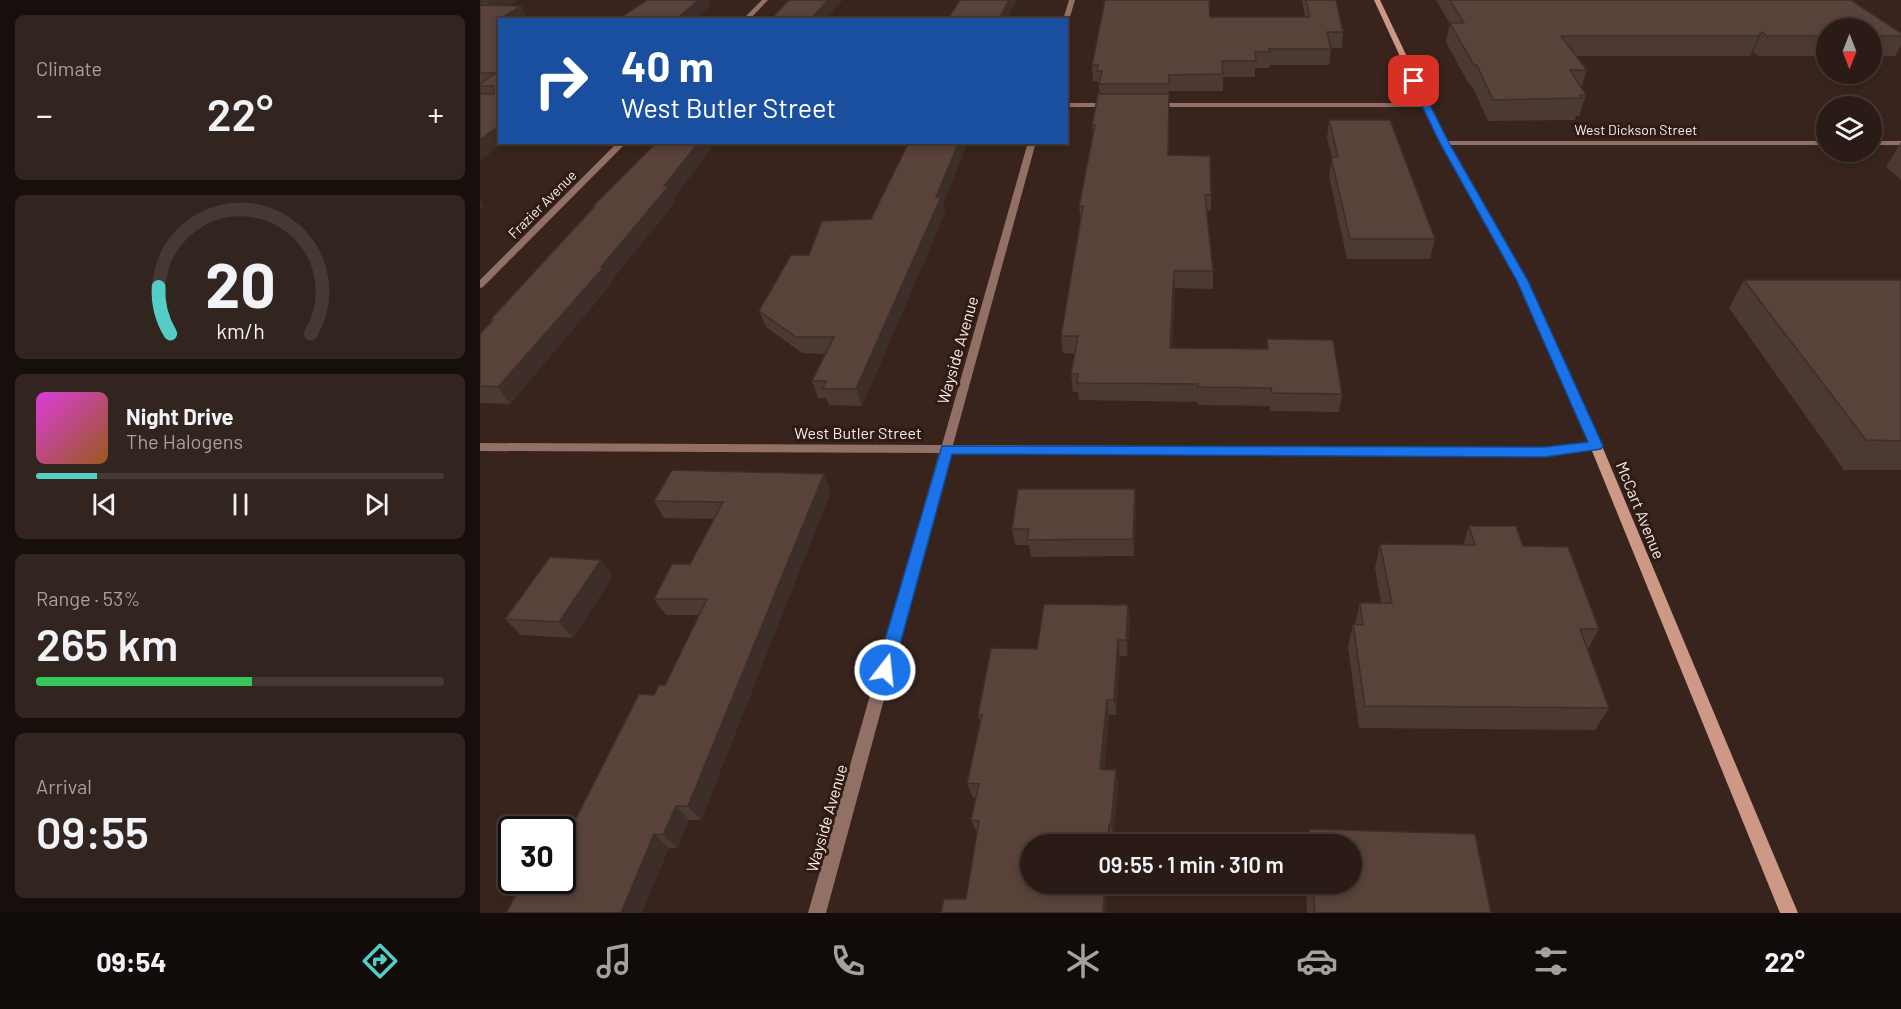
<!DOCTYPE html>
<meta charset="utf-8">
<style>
:root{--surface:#2a1b16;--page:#32241f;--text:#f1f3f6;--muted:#a5a1a1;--line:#463935;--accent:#54cdc7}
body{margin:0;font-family:Barlow,sans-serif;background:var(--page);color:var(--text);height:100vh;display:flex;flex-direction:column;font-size:22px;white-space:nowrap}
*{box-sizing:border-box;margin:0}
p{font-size:20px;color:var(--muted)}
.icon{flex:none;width:33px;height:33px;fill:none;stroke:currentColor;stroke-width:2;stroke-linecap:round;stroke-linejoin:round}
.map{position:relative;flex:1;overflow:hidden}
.panel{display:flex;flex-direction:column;gap:15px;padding:15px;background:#170f0c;width:480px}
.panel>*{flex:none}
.top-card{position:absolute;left:18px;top:18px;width:570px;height:126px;border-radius:0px;box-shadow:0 3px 9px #0003,0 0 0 2px var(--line);background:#1a4fa0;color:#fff;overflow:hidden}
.needle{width:39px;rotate:180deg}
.controls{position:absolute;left:1336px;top:18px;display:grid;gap:12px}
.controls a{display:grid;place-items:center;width:66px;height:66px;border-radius:50%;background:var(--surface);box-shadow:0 3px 9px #0003,0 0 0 2px var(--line);font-size:30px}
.speed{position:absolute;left:18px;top:816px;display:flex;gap:12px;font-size:30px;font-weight:700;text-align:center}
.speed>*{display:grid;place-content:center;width:78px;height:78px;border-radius:50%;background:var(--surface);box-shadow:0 3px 9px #0003,0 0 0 2px var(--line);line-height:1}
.speed .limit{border:3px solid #111;border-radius:9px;background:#fff;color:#111}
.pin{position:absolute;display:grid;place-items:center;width:51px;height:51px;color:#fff;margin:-26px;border-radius:12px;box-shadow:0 3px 9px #0006}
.me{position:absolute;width:66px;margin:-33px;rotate:16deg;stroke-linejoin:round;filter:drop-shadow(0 0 4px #0008)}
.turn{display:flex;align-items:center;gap:21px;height:126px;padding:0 24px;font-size:27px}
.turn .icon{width:78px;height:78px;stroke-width:2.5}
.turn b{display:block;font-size:42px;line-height:51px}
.big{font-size:45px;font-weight:600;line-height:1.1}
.panel .card{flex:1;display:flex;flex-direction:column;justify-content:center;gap:9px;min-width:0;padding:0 21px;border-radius:9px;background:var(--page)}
.panel .dial{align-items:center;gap:0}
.dial svg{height:156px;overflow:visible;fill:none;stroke:var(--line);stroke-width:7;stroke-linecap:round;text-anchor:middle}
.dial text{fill:var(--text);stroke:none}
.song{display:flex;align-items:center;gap:18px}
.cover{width:72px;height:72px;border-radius:9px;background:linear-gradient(135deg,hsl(300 70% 55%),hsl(30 70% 35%))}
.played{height:6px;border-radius:3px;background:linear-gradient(90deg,var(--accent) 15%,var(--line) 15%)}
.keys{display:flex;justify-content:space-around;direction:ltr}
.heat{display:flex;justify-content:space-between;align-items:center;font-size:33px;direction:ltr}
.charge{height:9px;border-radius:4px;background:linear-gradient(90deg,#34c759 53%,var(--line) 0)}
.trip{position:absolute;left:540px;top:834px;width:342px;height:60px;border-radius:30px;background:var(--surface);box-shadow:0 3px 9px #0003,0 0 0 2px var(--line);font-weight:600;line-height:60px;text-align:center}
.tabs{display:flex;height:96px;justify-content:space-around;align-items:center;background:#110b09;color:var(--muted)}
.tabs .icon{width:42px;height:42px}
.tabs .active{color:var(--accent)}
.tabs b{font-size:27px;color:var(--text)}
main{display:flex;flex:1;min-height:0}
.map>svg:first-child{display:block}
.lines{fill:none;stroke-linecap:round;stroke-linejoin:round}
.minor{fill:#927065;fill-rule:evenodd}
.secondary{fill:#cd9885;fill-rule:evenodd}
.wall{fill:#4c3932}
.shaded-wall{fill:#3e2e29}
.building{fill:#58423a;stroke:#3e2e29;stroke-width:1.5}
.route{fill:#1a73e8;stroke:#114b97;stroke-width:1.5}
.labels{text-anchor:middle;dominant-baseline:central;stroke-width:6;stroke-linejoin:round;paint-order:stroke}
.far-street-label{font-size:14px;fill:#faece7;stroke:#2e1b14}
.street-label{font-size:16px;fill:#faece7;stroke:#2e1b14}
</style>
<main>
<section class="panel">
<div class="card"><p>Climate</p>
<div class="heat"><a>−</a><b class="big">22°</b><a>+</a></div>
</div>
<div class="card dial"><svg viewBox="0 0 100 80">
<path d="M14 69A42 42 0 1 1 86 69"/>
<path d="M14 69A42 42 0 0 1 8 45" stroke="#54cdc7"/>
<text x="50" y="56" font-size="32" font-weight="700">20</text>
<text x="50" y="72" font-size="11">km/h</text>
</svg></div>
<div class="card">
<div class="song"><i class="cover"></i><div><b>Night Drive</b><p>The Halogens</p></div></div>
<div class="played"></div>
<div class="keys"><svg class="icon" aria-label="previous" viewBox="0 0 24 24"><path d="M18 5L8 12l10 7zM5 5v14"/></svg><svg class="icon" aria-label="pause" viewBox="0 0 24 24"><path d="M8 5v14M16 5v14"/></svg><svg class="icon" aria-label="next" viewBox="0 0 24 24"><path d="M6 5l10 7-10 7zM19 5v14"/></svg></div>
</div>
<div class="card"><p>Range · 53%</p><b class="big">265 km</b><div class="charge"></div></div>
<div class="card"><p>Arrival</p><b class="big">09:55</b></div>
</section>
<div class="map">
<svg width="1421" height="913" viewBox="0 0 1421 913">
<rect width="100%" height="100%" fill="#38241d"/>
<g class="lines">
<path class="minor" d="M 282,0 L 288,0 L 269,20 L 262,20 Z
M 589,0 L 595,0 L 589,20 L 586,22 L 586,20 L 583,20 Z
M 586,103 L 630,103 L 634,105 L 630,107 L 586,107 Z
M 672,103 L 946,103 L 950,105 L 946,107 L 675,107 L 671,105 Z
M 961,141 L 1347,141 L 1347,145 L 961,145 Z
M 1392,141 L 1421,141 L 1421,145 L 1392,145 Z
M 138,142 L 147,142 L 3,287 L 0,288 L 0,280 Z
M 548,142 L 556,142 L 473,445 L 1065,448 L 1116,442 L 1122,446 L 1116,450 L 1065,456 L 471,453 L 346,913 L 328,913 L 459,453 L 0,451 L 0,443 L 462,445 Z"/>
<path class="secondary" d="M 894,0 L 900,0 L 968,143 L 1047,281 L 1122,446 L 1318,913 L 1300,913 L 1110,446 L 1037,281 L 960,143 Z"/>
</g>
<path class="wall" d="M 0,0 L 38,0 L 29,5 L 41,6 L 47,18 L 45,20 L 20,20 L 20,142 L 0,90 Z
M 822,0 L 856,0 L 863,32 L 862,48 L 851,48 L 849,65 L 789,65 L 789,68 L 775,68 L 775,77 L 743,77 L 743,91 L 689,91 L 688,155 L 731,195 L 731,211 L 726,211 L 733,271 L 733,289 L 695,288 L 692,348 L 787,349 L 787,339 L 862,394 L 859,412 L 790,411 L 790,406 L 718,405 L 718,402 L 599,400 L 598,392 L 593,392 L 591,374 L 595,354 L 583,353 L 581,336 L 601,223 L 599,206 L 613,135 L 612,125 L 620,94 L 618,81 L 613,81 L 612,65 L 730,17 L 825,17 Z
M 956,0 L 1371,0 L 1421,33 L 1421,45 L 1415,56 L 1392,56 L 1392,28 L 1347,28 L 1347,56 L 1278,56 L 1273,52 L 1270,56 L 1096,56 L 1107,70 L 1101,88 L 1106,95 L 1099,116 L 1096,116 L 1095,120 L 1008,121 L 992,86 L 990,86 L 966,42 L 970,24 Z
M 849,120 L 955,239 L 950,259 L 867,259 L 849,176 L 852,157 L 847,138 Z
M 177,142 L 236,142 L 194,198 L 195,202 L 131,281 L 132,283 L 30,404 L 0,403 L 0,334 L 11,322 L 10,320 L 114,208 L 113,206 Z
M 1421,142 L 1421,180 L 1406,167 Z
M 463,205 L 465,213 L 382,406 L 349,405 L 346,398 L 338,398 L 332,381 L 346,354 L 322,353 L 286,327 L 279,311 L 329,255 L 391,219 Z
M 1264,280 L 1421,280 L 1421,470 L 1364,470 L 1249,308 Z
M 351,491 L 221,820 L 209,820 L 197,848 L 189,848 L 61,888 L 174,695 L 185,685 L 219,615 L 186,615 L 174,599 L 210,564 L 234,519 L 184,518 L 174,501 Z
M 656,505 L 654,556 L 551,557 L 549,545 L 535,545 L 532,529 Z
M 989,526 L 1043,546 L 1119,629 L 1108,649 L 1129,708 L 1115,730 L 879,728 L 868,647 L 873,624 L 875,624 L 880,603 L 901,603 L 895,568 L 900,544 L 983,545 Z
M 133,576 L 93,638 L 41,635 L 25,619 Z
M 648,605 L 650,621 L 647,656 L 640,656 L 636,715 L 629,715 L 624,770 L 636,770 L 638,785 L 633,838 L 631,838 L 550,884 L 628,884 L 626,913 L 486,899 L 497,834 L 491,820 L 496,798 L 493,798 L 487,783 L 500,723 L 498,715 L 557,649 Z
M 829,829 L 995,834 L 1011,913 L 827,913 L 826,884 L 872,884 L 872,844 L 826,844 Z"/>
<path class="shaded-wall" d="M 11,0 L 38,0 L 14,14 L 8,2 Z
M 219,0 L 230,0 L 231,5 L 215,20 L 195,20 Z
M 348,0 L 362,0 L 362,1 L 345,20 L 330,20 Z
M 529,0 L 537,0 L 527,20 L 520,20 L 520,17 Z
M 41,6 L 47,18 L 45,20 L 20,20 L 20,24 L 18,20 Z
M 1282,32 L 1273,52 L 1270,56 L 1278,36 Z
M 20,125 L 20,142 L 24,142 L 0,161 L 0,140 Z
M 219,142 L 236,142 L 194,198 L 195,202 L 131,281 L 132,283 L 30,404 L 18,387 L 121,267 Z
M 479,142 L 488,142 L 463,205 L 465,213 L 382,406 L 376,389 Z
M 0,199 L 4,206 L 0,210 Z
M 694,271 L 695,288 L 691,365 L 690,348 Z
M 344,474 L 351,491 L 221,820 L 208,806 Z
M 655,489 L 656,505 L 654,556 L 653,539 Z
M 121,560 L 133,576 L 93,638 L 79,622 Z
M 648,605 L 650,621 L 647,656 L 646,640 Z
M 638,640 L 640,656 L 636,715 L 634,700 Z
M 627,700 L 629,715 L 623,784 L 620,769 Z
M 636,770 L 638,785 L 633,838 L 631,824 Z
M 196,806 L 209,820 L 197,848 L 183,835 Z
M 629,824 L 631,838 L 631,844 L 628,844 Z
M 174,834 L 189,848 L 162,913 L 141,913 Z
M 625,884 L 628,884 L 626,913 L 623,913 Z"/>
<path class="building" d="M 0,0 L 11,0 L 8,2 L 0,2 Z
M 167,0 L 219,0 L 195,20 L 137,20 Z
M 309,0 L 348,0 L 330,20 L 290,20 Z
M 480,0 L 529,0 L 520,17 L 525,20 L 467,20 Z
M 625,0 L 729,0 L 730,17 L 830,17 L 826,0 L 856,0 L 863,32 L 847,32 L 851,49 L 789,49 L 790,52 L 775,52 L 776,61 L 742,61 L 743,74 L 689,75 L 689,84 L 619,84 L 622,71 L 617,71 L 618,65 L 612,65 Z
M 970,0 L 1371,0 L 1421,33 L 1421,36 L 1392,36 L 1392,28 L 1347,28 L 1347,36 L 1287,36 L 1282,32 L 1278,36 L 1081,36 L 1107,70 L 1090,70 L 1106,95 L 1100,95 L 1102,98 L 1013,100 L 997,65 L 994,65 L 970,23 L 984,23 Z
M 0,5 L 41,6 L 18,20 L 20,20 L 20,125 L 0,140 L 0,94 L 14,94 L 14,86 L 0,86 L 0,84 L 16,73 L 0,73 Z
M 618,94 L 689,94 L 688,155 L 730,156 L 731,195 L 725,195 L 733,271 L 694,271 L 690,348 L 788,349 L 787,339 L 853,340 L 862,394 L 792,393 L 791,388 L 718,387 L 718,384 L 597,383 L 598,374 L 591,374 L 598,336 L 581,336 L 603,206 L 599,206 L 615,125 L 612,125 Z
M 849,120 L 910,120 L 955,239 L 870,239 L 851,157 L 858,157 Z
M 177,142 L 219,142 L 184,186 L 189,186 L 121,267 L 124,267 L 18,387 L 0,386 L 0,334 L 13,320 L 10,320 L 115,206 L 113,206 Z
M 429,142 L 479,142 L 456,197 L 461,197 L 376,389 L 342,389 L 346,381 L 332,381 L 354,337 L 316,337 L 279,311 L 311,255 L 329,255 L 342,221 L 391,219 Z
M 1264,280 L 1421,280 L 1421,441 L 1386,440 Z
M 192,470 L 344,474 L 208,806 L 196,806 L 183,835 L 174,834 L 141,913 L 26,913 L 39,889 L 61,888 L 65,880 L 82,880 L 82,846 L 159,694 L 174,695 L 179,685 L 185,685 L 227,599 L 174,599 L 192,564 L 210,564 L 243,502 L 174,501 Z
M 538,489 L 655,489 L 653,539 L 547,540 L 549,529 L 532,529 Z
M 989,526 L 1036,526 L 1043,546 L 1088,547 L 1119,629 L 1100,629 L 1129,708 L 885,706 L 873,624 L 883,625 L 880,603 L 912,603 L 900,544 L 995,545 Z
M 70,557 L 121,560 L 79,622 L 25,619 Z
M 564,604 L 648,605 L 646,640 L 638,640 L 634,700 L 627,700 L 620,769 L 636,770 L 631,824 L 629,824 L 628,844 L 550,844 L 550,884 L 625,884 L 623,913 L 461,913 L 464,899 L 486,899 L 499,821 L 491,820 L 499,784 L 487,783 L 502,715 L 498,715 L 511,648 L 557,649 Z
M 829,829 L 995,834 L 1011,913 L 835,913 L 833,884 L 872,884 L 872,844 L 830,844 Z"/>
<path class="route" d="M 934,79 L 938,81 L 969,143 L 1048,281 L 1123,446 L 1121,449 L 1065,457 L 472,454 L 413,670 L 411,675 L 405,677 L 399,675 L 396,670 L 462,446 L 1065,447 L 1108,442 L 1037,281 L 960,143 L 930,81 Z"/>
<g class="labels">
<g class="far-street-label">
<text x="1156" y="129">West Dickson Street</text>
<text transform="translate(62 204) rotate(-45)">Frazier Avenue</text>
</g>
<g class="street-label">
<text transform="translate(477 350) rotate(-74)">Wayside Avenue</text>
<text x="378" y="432">West Butler Street</text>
<text transform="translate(1161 510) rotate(68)">McCart Avenue</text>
<text transform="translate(346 818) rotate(-74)">Wayside Avenue</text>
</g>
</g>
</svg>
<div class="controls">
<a><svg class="needle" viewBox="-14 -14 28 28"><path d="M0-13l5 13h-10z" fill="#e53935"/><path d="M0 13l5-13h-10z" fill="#a5a1a1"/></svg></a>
<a><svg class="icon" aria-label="layers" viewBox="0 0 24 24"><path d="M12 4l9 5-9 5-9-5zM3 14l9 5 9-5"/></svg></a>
</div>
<div class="speed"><div class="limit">30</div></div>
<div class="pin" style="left:934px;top:81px;background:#d93025"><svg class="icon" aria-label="arrive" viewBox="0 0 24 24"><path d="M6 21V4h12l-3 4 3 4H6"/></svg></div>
<svg class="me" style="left:405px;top:670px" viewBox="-20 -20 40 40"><circle r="17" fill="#1a73e8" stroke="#fff" stroke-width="3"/><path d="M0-11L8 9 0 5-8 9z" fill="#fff"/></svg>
<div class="trip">09:55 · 1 min · 310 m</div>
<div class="top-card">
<div class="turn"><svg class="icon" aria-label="right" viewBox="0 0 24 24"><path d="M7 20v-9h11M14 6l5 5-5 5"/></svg><div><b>40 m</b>West Butler Street</div></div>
</div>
</div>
</main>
<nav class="tabs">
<b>09:54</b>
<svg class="icon active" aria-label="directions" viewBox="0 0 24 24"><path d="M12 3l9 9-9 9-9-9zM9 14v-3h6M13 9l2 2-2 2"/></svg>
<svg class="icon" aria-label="music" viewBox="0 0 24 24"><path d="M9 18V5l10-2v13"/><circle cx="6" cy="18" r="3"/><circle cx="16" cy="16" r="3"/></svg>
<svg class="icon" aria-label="phone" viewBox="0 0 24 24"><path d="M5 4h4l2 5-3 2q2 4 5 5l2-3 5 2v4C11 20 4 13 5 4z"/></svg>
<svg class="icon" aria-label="climate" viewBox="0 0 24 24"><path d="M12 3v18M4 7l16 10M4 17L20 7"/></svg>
<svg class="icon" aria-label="car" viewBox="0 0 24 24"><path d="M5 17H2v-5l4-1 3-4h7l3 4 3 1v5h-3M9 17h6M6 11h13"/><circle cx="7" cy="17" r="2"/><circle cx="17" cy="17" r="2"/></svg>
<svg class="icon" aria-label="filters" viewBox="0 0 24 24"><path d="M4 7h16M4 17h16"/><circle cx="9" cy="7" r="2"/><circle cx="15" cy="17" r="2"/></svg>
<b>22°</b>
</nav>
